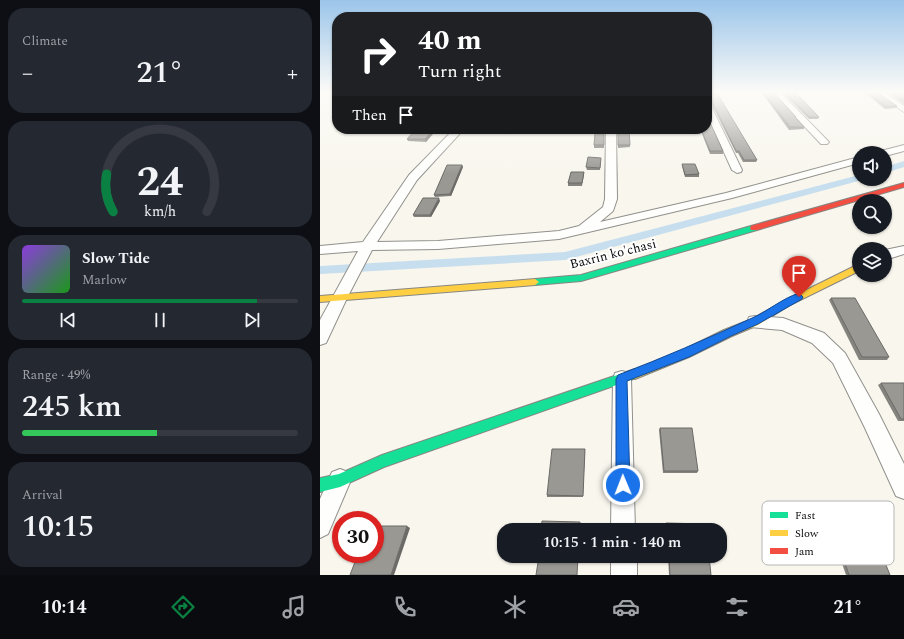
<!DOCTYPE html>
<meta charset="utf-8">
<style>
:root{--surface:#171b24;--page:#242831;--text:#f1f3f6;--muted:#9ea1a6;--line:#363941;--accent:#0b8043}
body{margin:0;font-family:Spectral,serif;background:var(--page);color:var(--text);height:100vh;display:flex;flex-direction:column;font-size:15px;white-space:nowrap}
*{box-sizing:border-box;margin:0}
p{font-size:13px;color:var(--muted)}
.icon{flex:none;width:22px;height:22px;fill:none;stroke:currentColor;stroke-width:2;stroke-linecap:round;stroke-linejoin:round}
.map{position:relative;flex:1;overflow:hidden}
.sheet{display:flex;flex-direction:column;gap:8px;padding:8px;background:#0d0f14;width:320px}
.sheet>*{flex:none}
.guide{position:absolute;left:12px;top:12px;width:380px;height:122px;border-radius:16px;box-shadow:0 1px 3px #0004;background:#202124;color:#fff;overflow:hidden}
.tools{position:absolute;left:532px;top:146px;display:grid;gap:8px}
.tools a{display:grid;place-items:center;width:40px;height:40px;border-radius:50%;background:var(--surface);box-shadow:0 1px 3px #0004;font-size:20px}
.speed{position:absolute;left:12px;top:511px;display:flex;gap:8px;font-size:20px;font-weight:700;text-align:center}
.speed>*{display:grid;place-content:center;width:52px;height:52px;border-radius:50%;background:var(--surface);box-shadow:0 1px 3px #0004;line-height:1}
.speed .limit{border:6px solid #d22;background:#fff;color:#111}
.pin{position:absolute;display:grid;place-items:center;width:34px;height:34px;color:#fff;margin:-41px -17px;border-radius:50% 50% 50% 0;rotate:-45deg;box-shadow:0 0 4px #0007}
.pin .icon{rotate:45deg}
.me{position:absolute;width:44px;margin:-22px;rotate:359deg;stroke-linejoin:round;filter:drop-shadow(0 0 3px #0008)}
.turn{display:flex;align-items:center;gap:14px;height:84px;padding:0 20px;font-size:18px}
.turn .icon{width:52px;height:52px;stroke-width:2.5}
.turn b{display:block;font-size:28px;line-height:34px}
.then{display:flex;align-items:center;height:38px;padding:0 20px;background:#0003;gap:8px;font-size:15px}
.big{font-size:30px;font-weight:600;line-height:1.1}
.sheet .card{flex:1;display:flex;flex-direction:column;justify-content:center;gap:6px;min-width:0;padding:0 14px;border-radius:16px;background:var(--page)}
.sheet .dial{align-items:center;gap:0}
.dial svg{height:104px;overflow:visible;fill:none;stroke:var(--line);stroke-width:7;stroke-linecap:round;text-anchor:middle}
.dial text{fill:var(--text);stroke:none}
.song{display:flex;align-items:center;gap:12px}
.cover{width:48px;height:48px;border-radius:6px;background:linear-gradient(135deg,hsl(270 70% 55%),hsl(120 70% 35%))}
.played{height:4px;border-radius:2px;background:linear-gradient(90deg,var(--accent) 85%,var(--line) 85%)}
.keys{display:flex;justify-content:space-around;direction:ltr}
.heat{display:flex;justify-content:space-between;align-items:center;font-size:22px;direction:ltr}
.charge{height:6px;border-radius:3px;background:linear-gradient(90deg,#34c759 49%,var(--line) 0)}
.trip{position:absolute;left:177px;top:523px;width:230px;height:40px;border-radius:16px;background:var(--surface);box-shadow:0 1px 3px #0004;font-weight:600;line-height:40px;text-align:center}
.tabs{display:flex;height:64px;justify-content:space-around;align-items:center;background:#090b0e;color:var(--muted)}
.tabs .icon{width:28px;height:28px}
.tabs .selected{color:var(--accent)}
.tabs b{font-size:18px;color:var(--text)}
main{display:flex;flex:1;min-height:0}
.map>svg:first-child{display:block}
.pitch{fill:#e9f0d8}
.lines{fill:none;stroke-linecap:round;stroke-linejoin:round}
.canal{fill:#c7deee;fill-rule:evenodd}
.street-casing{stroke:#91908c;stroke-width:2}
.fast-casing{stroke:#878682;stroke-width:2}
.slow-casing{stroke:#878682;stroke-width:2}
.jam-casing{stroke:#878682;stroke-width:2}
.street{fill:#fefefc;fill-rule:evenodd}
.fast{fill:#16e098;fill-rule:evenodd}
.slow{fill:#ffcf43;fill-rule:evenodd}
.jam{fill:#f24e42;fill-rule:evenodd}
.wall{fill:#84837e}
.shaded-wall{fill:#6c6a67}
.building{fill:#9a9893;stroke:#6c6a67}
.route{fill:#1a73e8;stroke:#114b97}
.labels{text-anchor:middle;dominant-baseline:central;stroke-width:4;stroke-linejoin:round;paint-order:stroke}
.street-label{font-size:13px;fill:#090909;stroke:#fff}
.key{fill:#fff;stroke:#b5b5b5;stroke-width:1}
.key-label{font-size:11px;fill:#090909}
</style>
<main>
<section class="sheet">
<div class="card"><p>Climate</p>
<div class="heat"><a>−</a><b class="big">21°</b><a>+</a></div>
</div>
<div class="card dial"><svg viewBox="0 0 100 80">
<path d="M14 69A42 42 0 1 1 86 69"/>
<path d="M14 69A42 42 0 0 1 9 40" stroke="#0b8043"/>
<text x="50" y="56" font-size="32" font-weight="700">24</text>
<text x="50" y="72" font-size="11">km/h</text>
</svg></div>
<div class="card">
<div class="song"><i class="cover"></i><div><b>Slow Tide</b><p>Marlow</p></div></div>
<div class="played"></div>
<div class="keys"><svg class="icon" aria-label="previous" viewBox="0 0 24 24"><path d="M18 5L8 12l10 7zM5 5v14"/></svg><svg class="icon" aria-label="pause" viewBox="0 0 24 24"><path d="M8 5v14M16 5v14"/></svg><svg class="icon" aria-label="next" viewBox="0 0 24 24"><path d="M6 5l10 7-10 7zM19 5v14"/></svg></div>
</div>
<div class="card"><p>Range · 49%</p><b class="big">245 km</b><div class="charge"></div></div>
<div class="card"><p>Arrival</p><b class="big">10:15</b></div>
</section>
<div class="map">
<svg width="584" height="575" viewBox="0 0 584 575">
<rect width="100%" height="100%" fill="#f8f6ed"/>
<path class="pitch" d="M 18,129 L 70,129 L 65,133 L 14,132 Z"/>
<g class="lines">
<path class="canal" d="M 584,161 L 584,167 L 565,173 L 565,167 Z
M 539,175 L 539,179 L 543,179 L 542,180 L 245,260 L 0,274 L 0,266 L 245,252 Z"/>
<defs>
<path id="street" d="M 453,93 L 461,93 L 507,140 L 509,142 L 507,144 L 501,144 Z
M 556,93 L 565,93 L 584,106 L 584,112 Z
M 387,104 L 391,106 L 422,170 L 421,172 L 417,173 L 412,170 L 387,115 Z
M 134,129 L 144,129 L 97,180 L 57,242 L 118,241 L 239,231 L 259,226 L 283,207 L 285,199 L 286,129 L 296,129 L 297,199 L 293,211 L 280,222 L 406,193 L 539,157 L 539,163 L 412,198 L 239,239 L 118,249 L 52,250 L 27,298 L 6,343 L 0,345 L 0,320 L 38,251 L 0,254 L 0,246 L 43,242 L 89,175 Z
M 584,145 L 584,151 L 565,156 L 565,153 L 560,153 L 561,151 Z
M 584,246 L 584,254 L 565,260 L 565,250 Z
M 435,316 L 463,318 L 504,333 L 525,353 L 559,414 L 584,464 L 584,499 L 576,496 L 545,428 L 513,363 L 492,343 L 462,330 L 429,327 L 427,322 L 429,317 Z
M 302,371 L 309,373 L 311,379 L 315,530 L 291,530 L 293,379 L 295,373 Z
M 20,469 L 28,472 L 31,480 L 8,534 L 0,538 L 0,499 L 12,472 Z
M 291,556 L 317,556 L 317,575 L 291,575 Z"/>
<path id="fast" d="M 431,226 L 437,226 L 438,228 L 437,230 L 261,281 L 215,285 L 211,282 L 215,279 L 261,275 Z
M 315,369 L 319,371 L 320,374 L 319,377 L 64,467 L 20,487 L 0,492 L 0,478 L 19,474 L 62,455 Z"/>
<path id="slow" d="M 539,264 L 539,271 L 470,305 L 438,325 L 412,336 L 369,357 L 315,379 L 311,377 L 310,374 L 311,371 L 361,351 L 404,330 L 432,319 L 464,301 Z
M 215,279 L 219,282 L 215,285 L 0,302 L 0,296 Z"/>
<path id="jam" d="M 584,183 L 584,187 L 437,230 L 431,230 L 430,228 L 431,226 Z"/>
</defs>
<use href="#street" class="street-casing"/>
<use href="#fast" class="fast-casing"/>
<use href="#slow" class="slow-casing"/>
<use href="#jam" class="jam-casing"/>
<use href="#street" class="street"/>
<use href="#fast" class="fast"/>
<use href="#slow" class="slow"/>
<use href="#jam" class="jam"/>
</g>
<path class="wall" d="M 387,93 L 437,160 L 436,162 L 423,162 L 418,153 L 416,153 L 392,105 L 387,103 Z
M 442,93 L 454,93 L 476,117 L 476,118 L 484,127 L 484,129 L 469,130 Z
M 463,93 L 476,93 L 499,117 L 498,119 L 489,119 Z
M 545,93 L 558,93 L 577,106 L 576,108 L 565,109 Z
M 568,93 L 580,93 L 584,96 L 584,104 Z
M 117,129 L 106,142 L 88,141 L 87,139 Z
M 298,129 L 309,129 L 310,147 L 298,148 Z
M 380,129 L 387,129 L 403,151 L 403,154 L 390,154 Z
M 284,133 L 284,148 L 274,148 L 274,145 Z
M 281,158 L 280,170 L 267,170 L 266,167 Z
M 362,164 L 379,174 L 379,177 L 365,177 L 362,166 Z
M 142,165 L 143,167 L 131,196 L 115,197 L 114,195 Z
M 264,172 L 264,175 L 262,186 L 248,186 L 248,183 Z
M 120,201 L 111,217 L 94,217 L 93,215 Z
M 511,298 L 569,357 L 567,360 L 539,360 L 509,300 Z
M 561,383 L 584,383 L 584,421 L 578,421 L 558,385 Z
M 340,428 L 378,471 L 377,473 L 343,473 L 339,430 Z
M 265,449 L 263,497 L 227,497 L 227,495 Z
M 512,525 L 570,575 L 526,575 L 509,526 Z
M 348,556 L 389,556 L 391,575 L 349,575 Z"/>
<path class="shaded-wall" d="M 114,129 L 117,129 L 106,142 L 105,139 Z
M 142,165 L 143,167 L 131,196 L 130,194 Z
M 119,198 L 120,201 L 111,217 L 110,215 Z
M 87,526 L 90,528 L 74,575 L 71,575 Z"/>
<path class="building" d="M 387,93 L 397,93 L 437,160 L 424,160 L 419,151 L 416,151 L 393,103 L 387,100 L 387,101 Z
M 444,93 L 454,93 L 476,117 L 475,117 L 484,127 L 470,127 Z
M 466,93 L 476,93 L 499,117 L 489,117 Z
M 549,93 L 558,93 L 577,106 L 566,106 Z
M 572,93 L 580,93 L 584,96 L 584,101 Z
M 387,116 L 403,151 L 390,151 L 381,129 L 387,129 Z
M 96,129 L 114,129 L 105,139 L 87,139 Z
M 298,129 L 309,129 L 310,145 L 298,145 Z
M 275,133 L 284,133 L 284,145 L 274,145 Z
M 268,157 L 281,158 L 280,168 L 266,167 Z
M 362,164 L 375,164 L 379,174 L 365,175 Z
M 127,165 L 142,165 L 130,194 L 114,195 Z
M 251,172 L 264,172 L 262,183 L 248,183 Z
M 103,198 L 119,198 L 110,215 L 93,215 Z
M 511,298 L 535,298 L 569,357 L 542,357 Z
M 561,383 L 584,383 L 584,419 L 581,419 Z
M 340,428 L 372,428 L 378,471 L 344,471 Z
M 232,449 L 265,449 L 263,496 L 227,495 Z
M 222,521 L 260,522 L 260,530 L 221,530 Z
M 346,523 L 384,524 L 385,530 L 346,530 Z
M 512,525 L 550,525 L 570,575 L 529,575 Z
M 55,526 L 87,526 L 71,575 L 30,575 L 38,554 L 55,554 Z
M 219,556 L 258,556 L 257,575 L 216,575 Z
M 349,556 L 389,556 L 391,575 L 350,575 Z"/>
<linearGradient id="sky" x2="0" y2="1"><stop stop-color="#9bc5ea"/><stop offset="0.53" stop-color="#fcfbf7"/><stop offset="1" stop-color="#fcfbf7" stop-opacity="0"/></linearGradient>
<rect width="584" height="174" fill="url(#sky)"/>
<path class="route" d="M 479,293 L 483,297 L 482,299 L 438,324 L 411,336 L 369,357 L 307,381 L 310,485 L 308,489 L 303,491 L 298,489 L 296,485 L 296,379 L 298,375 C 343,358 386,339 430,319 C 447,312 461,299 479,293 Z"/>
<g class="labels">
<g class="street-label">
<text transform="translate(293 254) rotate(-14)">Baxrin ko'chasi</text>
</g>
</g>
<rect x="442" y="501" width="132" height="64" rx="6" class="key"/>
<rect x="450" y="512" width="18" height="6" fill="#16e098"/>
<rect x="450" y="530" width="18" height="6" fill="#ffcf43"/>
<rect x="450" y="548" width="18" height="6" fill="#f24e42"/>
<g class="key-label">
<text x="475" y="519">Fast</text>
<text x="475" y="537">Slow</text>
<text x="475" y="555">Jam</text>
</g>
</svg>
<div class="tools">
<a><svg class="icon" aria-label="sound" viewBox="0 0 24 24"><path d="M4 9h4l5-4v14l-5-4H4zM17 9q2 3 0 6"/></svg></a>
<a><svg class="icon" aria-label="search" viewBox="0 0 24 24"><circle cx="10" cy="10" r="6"/><path d="M15 15l6 6"/></svg></a>
<a><svg class="icon" aria-label="layers" viewBox="0 0 24 24"><path d="M12 4l9 5-9 5-9-5zM3 14l9 5 9-5"/></svg></a>
</div>
<div class="speed"><div class="limit">30</div></div>
<div class="pin" style="left:479px;top:297px;background:#d93025"><svg class="icon" aria-label="arrive" viewBox="0 0 24 24"><path d="M6 21V4h12l-3 4 3 4H6"/></svg></div>
<svg class="me" style="left:303px;top:485px" viewBox="-20 -20 40 40"><circle r="17" fill="#1a73e8" stroke="#fff" stroke-width="3"/><path d="M0-11L8 9 0 5-8 9z" fill="#fff"/></svg>
<div class="trip">10:15 · 1 min · 140 m</div>
<div class="guide">
<div class="turn"><svg class="icon" aria-label="right" viewBox="0 0 24 24"><path d="M7 20v-9h11M14 6l5 5-5 5"/></svg><div><b>40 m</b>Turn right</div></div>
<div class="then">Then<svg class="icon" aria-label="arrive" viewBox="0 0 24 24"><path d="M6 21V4h12l-3 4 3 4H6"/></svg></div>
</div>
</div>
</main>
<nav class="tabs">
<b>10:14</b>
<svg class="icon selected" aria-label="directions" viewBox="0 0 24 24"><path d="M12 3l9 9-9 9-9-9zM9 14v-3h6M13 9l2 2-2 2"/></svg>
<svg class="icon" aria-label="music" viewBox="0 0 24 24"><path d="M9 18V5l10-2v13"/><circle cx="6" cy="18" r="3"/><circle cx="16" cy="16" r="3"/></svg>
<svg class="icon" aria-label="phone" viewBox="0 0 24 24"><path d="M5 4h4l2 5-3 2q2 4 5 5l2-3 5 2v4C11 20 4 13 5 4z"/></svg>
<svg class="icon" aria-label="climate" viewBox="0 0 24 24"><path d="M12 3v18M4 7l16 10M4 17L20 7"/></svg>
<svg class="icon" aria-label="car" viewBox="0 0 24 24"><path d="M5 17H2v-5l4-1 3-4h7l3 4 3 1v5h-3M9 17h6M6 11h13"/><circle cx="7" cy="17" r="2"/><circle cx="17" cy="17" r="2"/></svg>
<svg class="icon" aria-label="filters" viewBox="0 0 24 24"><path d="M4 7h16M4 17h16"/><circle cx="9" cy="7" r="2"/><circle cx="15" cy="17" r="2"/></svg>
<b>21°</b>
</nav>
